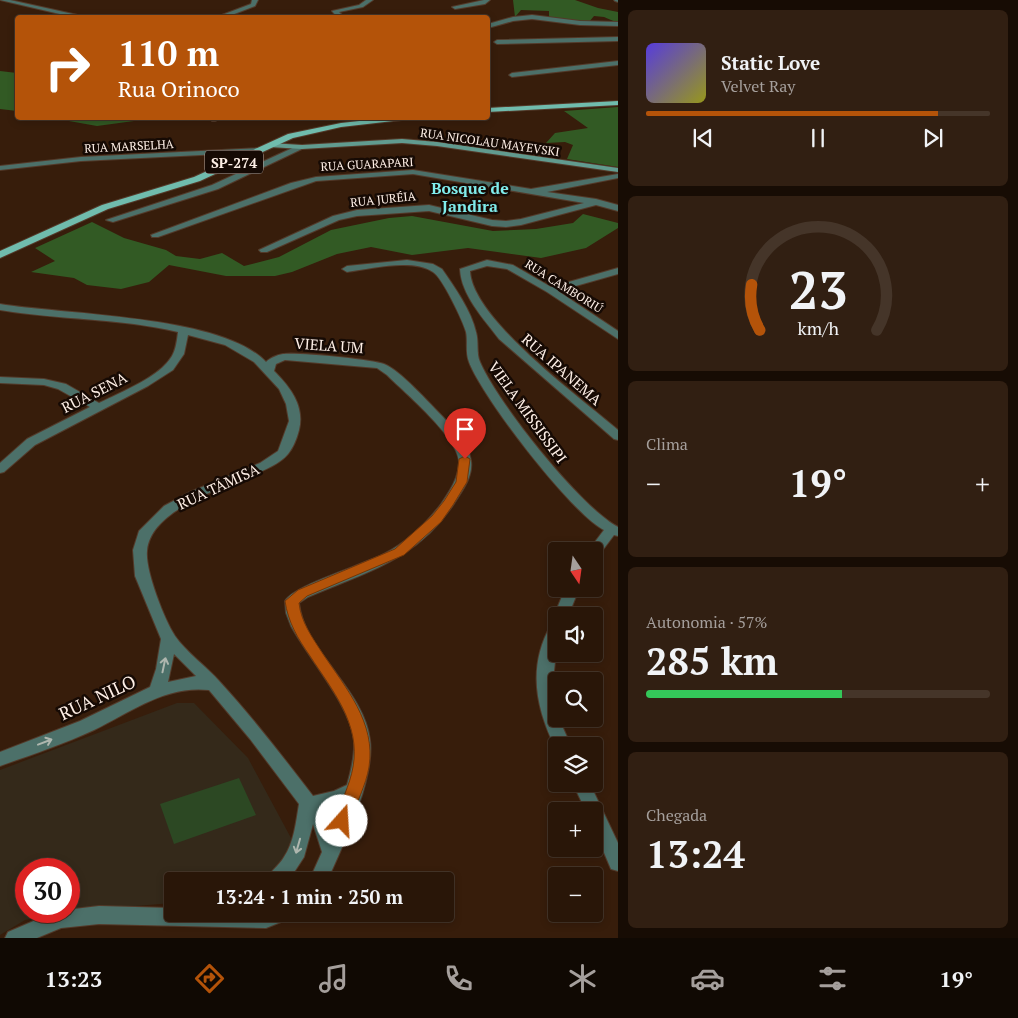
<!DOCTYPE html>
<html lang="pt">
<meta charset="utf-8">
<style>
:root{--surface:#291608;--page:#311f12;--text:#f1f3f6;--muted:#a59f9c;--line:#453529;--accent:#b45309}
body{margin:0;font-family:"PT Serif",serif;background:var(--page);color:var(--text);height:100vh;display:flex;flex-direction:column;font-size:19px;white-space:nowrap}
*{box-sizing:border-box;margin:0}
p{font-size:16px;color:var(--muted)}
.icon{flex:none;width:28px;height:28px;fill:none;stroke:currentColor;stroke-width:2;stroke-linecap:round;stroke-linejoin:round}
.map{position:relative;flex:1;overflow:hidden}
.details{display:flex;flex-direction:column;gap:10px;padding:10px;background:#170c04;width:400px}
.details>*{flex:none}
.hud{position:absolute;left:15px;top:15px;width:475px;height:105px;border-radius:5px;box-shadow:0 2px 8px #0003,0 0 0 1px var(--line);background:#b45309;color:#fff;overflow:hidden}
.needle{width:32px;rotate:167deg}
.tools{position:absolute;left:548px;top:542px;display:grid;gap:10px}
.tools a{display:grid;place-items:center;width:55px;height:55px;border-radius:5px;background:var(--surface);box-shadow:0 2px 8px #0003,0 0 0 1px var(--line);font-size:25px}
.speed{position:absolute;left:15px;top:858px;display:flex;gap:10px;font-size:25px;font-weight:700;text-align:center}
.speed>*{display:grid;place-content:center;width:65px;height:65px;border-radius:50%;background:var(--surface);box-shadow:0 2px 8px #0003,0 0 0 1px var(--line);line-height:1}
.speed .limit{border:8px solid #d22;background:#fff;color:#111}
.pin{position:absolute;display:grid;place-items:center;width:42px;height:42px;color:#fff;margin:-51px -21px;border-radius:50% 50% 50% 0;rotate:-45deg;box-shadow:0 0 5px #0007}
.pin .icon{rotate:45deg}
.me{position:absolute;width:55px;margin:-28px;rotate:19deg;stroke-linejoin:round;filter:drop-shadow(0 0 4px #0008)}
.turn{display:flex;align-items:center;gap:18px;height:105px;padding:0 20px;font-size:22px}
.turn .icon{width:65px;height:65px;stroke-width:2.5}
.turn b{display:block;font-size:35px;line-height:42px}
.big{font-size:38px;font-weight:700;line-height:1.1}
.details .card{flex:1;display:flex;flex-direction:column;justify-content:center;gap:8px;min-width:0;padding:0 18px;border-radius:8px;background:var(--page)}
.details .dial{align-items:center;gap:0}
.dial svg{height:130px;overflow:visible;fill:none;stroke:var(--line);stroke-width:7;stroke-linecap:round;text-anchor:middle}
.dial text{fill:var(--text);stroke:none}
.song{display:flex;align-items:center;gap:15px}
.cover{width:60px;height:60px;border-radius:8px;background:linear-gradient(135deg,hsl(250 70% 55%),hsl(60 70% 35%))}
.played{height:5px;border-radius:2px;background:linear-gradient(90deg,var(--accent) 85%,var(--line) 85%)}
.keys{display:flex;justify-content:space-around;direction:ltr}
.heat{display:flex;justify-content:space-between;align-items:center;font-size:28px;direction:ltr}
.charge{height:8px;border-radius:4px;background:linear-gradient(90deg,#34c759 57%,var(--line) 0)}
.trip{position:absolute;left:164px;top:872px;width:290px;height:50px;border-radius:5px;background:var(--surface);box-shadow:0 2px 8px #0003,0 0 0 1px var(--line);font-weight:700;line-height:50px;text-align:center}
.menu{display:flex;height:80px;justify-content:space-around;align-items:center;background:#100903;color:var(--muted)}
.menu .icon{width:35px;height:35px}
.menu .current{color:var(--accent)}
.menu b{font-size:22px;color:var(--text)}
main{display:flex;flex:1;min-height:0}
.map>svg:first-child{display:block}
.education{fill:#34291a;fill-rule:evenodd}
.green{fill:#2c4823}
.forest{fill:#325a24}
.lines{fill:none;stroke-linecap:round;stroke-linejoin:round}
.street-casing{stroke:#533a2a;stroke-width:2}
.secondary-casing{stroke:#533a2a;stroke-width:2}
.primary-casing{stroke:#533a2a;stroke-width:2}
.street{fill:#4c7069;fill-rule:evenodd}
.secondary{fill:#619b8f;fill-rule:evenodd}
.primary{fill:#70bcad;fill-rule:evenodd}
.oneway{stroke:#aeb6ae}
.route{fill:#b45309;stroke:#753606}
.labels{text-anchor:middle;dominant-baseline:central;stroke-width:5;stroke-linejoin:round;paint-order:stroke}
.far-street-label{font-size:12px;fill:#feefe6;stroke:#160a04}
.shield{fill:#160a04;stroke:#b8aaa2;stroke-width:1}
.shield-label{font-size:14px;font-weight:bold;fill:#feefe6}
.street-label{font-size:15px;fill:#feefe6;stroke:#160a04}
.far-district-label{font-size:16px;font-weight:bold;fill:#80ecec;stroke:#160a04}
.near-street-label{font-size:18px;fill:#feefe6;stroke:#160a04}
</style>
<main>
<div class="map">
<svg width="618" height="938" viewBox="0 0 618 938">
<rect width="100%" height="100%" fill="#371d0b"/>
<path class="education" d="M 177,703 L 194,703 L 248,758 L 291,838 L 291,851 L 281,865 L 253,881 L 172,881 L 172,903 L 76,911 L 25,920 L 0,935 L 0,770 ZM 26,869 L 69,869 L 69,911 L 26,911 Z"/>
<path class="green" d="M 239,778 L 256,815 L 174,844 L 160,804 Z"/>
<path class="forest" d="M 513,0 L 575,0 L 598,8 L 618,12 L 618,23 L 604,17 L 594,16 L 589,22 L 549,17 L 549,11 L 521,10 L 515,17 Z
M 0,71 L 17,73 L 17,111 L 0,109 Z
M 618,107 L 618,167 L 567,159 L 573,145 L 565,142 L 546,143 L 555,133 L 588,128 L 564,111 Z
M 52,118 L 139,118 L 134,121 L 97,126 Z
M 583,214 L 618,223 L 618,228 L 586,248 L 541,258 L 468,248 L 412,255 L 371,247 L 337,254 L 292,272 L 275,276 L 226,276 L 169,265 L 149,282 L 121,289 L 87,285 L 74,278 L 31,272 L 55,261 L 35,248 L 92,222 L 124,238 L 166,250 L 176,256 L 200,259 L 222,253 L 244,266 L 279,257 L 331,230 L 389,218 L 412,216 L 493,231 L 536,229 L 573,223 Z"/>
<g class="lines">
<defs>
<path id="street" d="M 0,0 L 10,0 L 91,18 L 77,18 Z
M 252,0 L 258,0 L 255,6 L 224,18 L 214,18 L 251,4 Z
M 366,0 L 373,0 L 363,7 L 339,12 L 345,18 L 338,18 L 332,11 L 359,5 Z
M 484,0 L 490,0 L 485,4 L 455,9 L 452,7 Z
M 614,0 L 618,0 L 618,2 L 615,1 Z
M 532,15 L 580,21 L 618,22 L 618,26 L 580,25 L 532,19 L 513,21 L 488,28 L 488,24 L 513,17 Z
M 618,37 L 618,41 L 497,44 L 494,42 L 497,40 Z
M 618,61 L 618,65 L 512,77 L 509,75 L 512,73 Z
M 212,118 L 221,118 L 215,121 L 212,121 Z
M 299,145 L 306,147 L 218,189 L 113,222 L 106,220 L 212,185 Z
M 259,148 L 262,148 L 262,152 L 81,161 L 0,170 L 0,166 L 81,157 Z
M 413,170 L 531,189 L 618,174 L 618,178 L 547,192 L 596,199 L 618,205 L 618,211 L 596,205 L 521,225 L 506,227 L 492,226 L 429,211 L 357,216 L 339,220 L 267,252 L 261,252 L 259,250 L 333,216 L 357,210 L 429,205 L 492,220 L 506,221 L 521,219 L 584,203 L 413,174 L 316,181 L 158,237 L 152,237 L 151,235 L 291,183 L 316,177 Z
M 407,260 L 433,264 L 442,269 C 455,288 471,310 476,332 C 479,342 476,353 480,362 C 497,402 580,507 618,527 L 618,536 L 614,535 L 599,555 L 594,556 L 594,551 L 588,551 L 604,530 C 571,513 482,397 469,362 C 465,352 468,341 466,332 C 463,321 442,277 433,272 C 413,258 370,269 347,272 L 342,269 L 347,266 Z
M 487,260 L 513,265 L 551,287 L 618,268 L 618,274 L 558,291 L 618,331 L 618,339 L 547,292 L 507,269 L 487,266 L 470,271 C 472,319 581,398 618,430 L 618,440 L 614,439 L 499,339 C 484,319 461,295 460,269 Z
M 0,304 C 65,315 222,315 266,362 C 270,358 277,355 283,354 C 295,352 372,359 384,364 C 400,370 430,404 443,417 C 454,429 469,444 471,461 C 473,475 464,488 457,499 C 420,559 369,571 308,597 L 299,603 C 302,630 321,652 336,673 C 351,693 367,715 370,740 C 375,779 343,846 327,881 L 309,881 L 322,852 L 313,824 L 304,857 L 289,880 L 265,881 C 269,872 279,866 284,857 C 294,842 296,822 299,804 L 250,739 L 209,690 C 166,685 131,712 94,730 C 64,744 31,755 0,766 L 0,752 L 80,721 L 150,687 L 156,669 L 161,639 L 135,576 L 133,550 L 139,531 L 164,506 L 190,492 L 260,463 L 278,451 L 289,421 L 286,404 L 279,389 L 254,362 L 225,345 L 188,335 L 184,354 L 173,370 L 148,386 L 35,445 L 4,472 L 0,473 L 0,463 L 27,439 L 90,407 L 58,389 L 44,385 L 0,383 L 0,377 L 44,379 L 66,384 L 99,403 C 121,392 160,377 172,356 C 176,349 177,340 178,332 C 120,318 59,320 0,310 ZM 285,360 L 377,368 L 387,375 C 405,393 458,437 459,462 C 459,478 449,492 441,504 C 425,525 407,542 384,554 C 363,565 294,585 285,601 L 286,613 L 291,626 C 309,659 350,705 354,740 C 355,755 351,771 347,785 L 334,791 L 313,796 C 283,757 253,718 220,682 C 207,667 186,652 175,636 C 164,619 145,570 147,551 C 150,510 221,489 253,475 C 264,470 280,464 288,454 C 293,448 297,438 299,430 C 305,406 290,387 274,371 L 276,364 ZM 174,654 L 196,676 L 168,682 ZM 340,804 L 332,827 L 323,808 Z
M 565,589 L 579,589 L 568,616 L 556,616 L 556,620 L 554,616 Z
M 556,624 L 556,653 L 552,689 L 556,719 L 559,719 L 571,746 L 556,746 L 556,749 C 536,709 527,667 551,625 Z
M 573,784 L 590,784 L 618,843 L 618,871 L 611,869 L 594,829 L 594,811 L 586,811 Z
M 99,906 L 172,908 L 172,914 L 289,914 L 286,920 L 266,928 L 99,924 L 61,928 L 37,938 L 5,938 L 8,932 L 57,911 Z"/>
<path id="secondary" d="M 402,139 L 437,142 L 618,168 L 618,172 L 437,146 L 402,143 L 302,149 L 270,147 L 266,145 L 270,143 L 302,145 Z"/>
<path id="primary" d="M 618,101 L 618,105 L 488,112 L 488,108 Z
M 387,118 L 406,118 L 402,120 L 341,127 L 293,138 L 200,181 L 108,209 L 0,258 L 0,251 L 102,205 L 194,177 L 288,134 L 341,123 Z"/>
</defs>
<use href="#street" class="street-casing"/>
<use href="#secondary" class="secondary-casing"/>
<use href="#primary" class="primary-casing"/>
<use href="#street" class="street"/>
<use href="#secondary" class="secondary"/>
<use href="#primary" class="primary"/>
</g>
<defs><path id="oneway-shaft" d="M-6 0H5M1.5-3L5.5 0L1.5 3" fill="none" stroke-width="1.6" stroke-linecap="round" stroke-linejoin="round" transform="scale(1.25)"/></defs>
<g class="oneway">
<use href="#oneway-shaft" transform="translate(164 665) rotate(-78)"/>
<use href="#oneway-shaft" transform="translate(45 742) rotate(-21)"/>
<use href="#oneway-shaft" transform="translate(298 846) rotate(106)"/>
</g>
<path class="route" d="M 465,456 L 470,459 L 467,482 L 453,505 L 441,522 L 404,555 L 307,596 L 299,603 C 301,622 312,637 323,654 C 346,688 376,723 369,767 C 366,785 356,804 350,821 L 348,826 L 342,828 L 336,826 L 334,821 C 340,804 350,785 353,767 C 361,724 332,690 310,656 C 298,639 288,622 285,601 L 298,590 L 395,549 L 432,516 L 444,501 L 456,482 L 459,459 Z"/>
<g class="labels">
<g class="far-street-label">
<text transform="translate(490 142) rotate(8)">RUA NICOLAU MAYEVSKI</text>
<text transform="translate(129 146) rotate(-3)">RUA MARSELHA</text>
<text transform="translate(367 164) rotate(-3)">RUA GUARAPARI</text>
<text transform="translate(383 199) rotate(-6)">RUA JURÉIA</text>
<text transform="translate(564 286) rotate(32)">RUA CAMBORIÚ</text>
</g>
<rect class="shield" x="205" y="150.5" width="58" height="23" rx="4"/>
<g class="shield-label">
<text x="234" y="162">SP-274</text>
</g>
<g class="street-label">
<text transform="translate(329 345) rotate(4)">VIELA UM</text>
<text transform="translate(562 369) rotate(41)">RUA IPANEMA</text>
<text transform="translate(94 392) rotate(-27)">RUA SENA</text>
<text transform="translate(528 412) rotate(54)">VIELA MISSISSIPI</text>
<text transform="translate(218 486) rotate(-25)">RUA TÂMISA</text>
</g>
<g class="far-district-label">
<text x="470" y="188">Bosque de<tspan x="470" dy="18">Jandira</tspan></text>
</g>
<g class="near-street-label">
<text transform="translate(97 697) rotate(-25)">RUA NILO</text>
</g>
</g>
</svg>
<div class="tools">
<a><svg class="needle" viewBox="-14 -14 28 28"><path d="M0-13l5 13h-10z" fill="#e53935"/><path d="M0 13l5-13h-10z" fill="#a59f9c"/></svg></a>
<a><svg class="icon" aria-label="sound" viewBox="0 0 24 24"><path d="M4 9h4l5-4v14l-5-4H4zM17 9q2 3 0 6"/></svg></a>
<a><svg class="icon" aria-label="search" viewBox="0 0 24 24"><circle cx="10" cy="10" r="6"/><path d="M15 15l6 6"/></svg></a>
<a><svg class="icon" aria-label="layers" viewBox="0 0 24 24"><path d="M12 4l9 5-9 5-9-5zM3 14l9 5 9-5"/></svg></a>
<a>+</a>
<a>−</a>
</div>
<div class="speed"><div class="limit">30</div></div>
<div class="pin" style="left:465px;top:459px;background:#d93025"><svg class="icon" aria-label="arrive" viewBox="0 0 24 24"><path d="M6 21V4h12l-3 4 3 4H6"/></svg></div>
<svg class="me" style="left:342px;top:821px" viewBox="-20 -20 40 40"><circle r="19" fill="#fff"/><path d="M0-13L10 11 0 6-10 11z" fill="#b45309"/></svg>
<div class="trip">13:24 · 1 min · 250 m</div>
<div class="hud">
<div class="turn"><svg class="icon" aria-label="right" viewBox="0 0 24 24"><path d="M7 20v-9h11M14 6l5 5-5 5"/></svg><div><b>110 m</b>Rua Orinoco</div></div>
</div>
</div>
<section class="details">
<div class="card">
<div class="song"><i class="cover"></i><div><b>Static Love</b><p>Velvet Ray</p></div></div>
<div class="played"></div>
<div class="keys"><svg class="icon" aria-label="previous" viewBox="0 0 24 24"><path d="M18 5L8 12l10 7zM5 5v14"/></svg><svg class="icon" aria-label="pause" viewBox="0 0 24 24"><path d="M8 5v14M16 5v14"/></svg><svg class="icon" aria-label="next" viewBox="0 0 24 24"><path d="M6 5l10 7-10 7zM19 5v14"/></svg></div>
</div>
<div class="card dial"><svg viewBox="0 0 100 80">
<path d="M14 69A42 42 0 1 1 86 69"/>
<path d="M14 69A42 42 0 0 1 9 41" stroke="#b45309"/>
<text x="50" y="56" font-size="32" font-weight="700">23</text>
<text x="50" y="72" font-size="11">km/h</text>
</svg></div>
<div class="card"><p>Clima</p>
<div class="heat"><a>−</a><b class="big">19°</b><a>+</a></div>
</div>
<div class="card"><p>Autonomia · 57%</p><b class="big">285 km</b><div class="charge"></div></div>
<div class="card"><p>Chegada</p><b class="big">13:24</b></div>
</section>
</main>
<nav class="menu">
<b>13:23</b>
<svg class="icon current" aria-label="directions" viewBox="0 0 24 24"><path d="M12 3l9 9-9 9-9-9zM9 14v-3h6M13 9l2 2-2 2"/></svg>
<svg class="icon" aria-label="music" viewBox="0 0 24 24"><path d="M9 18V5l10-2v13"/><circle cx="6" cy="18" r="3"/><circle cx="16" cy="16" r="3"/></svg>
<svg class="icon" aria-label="phone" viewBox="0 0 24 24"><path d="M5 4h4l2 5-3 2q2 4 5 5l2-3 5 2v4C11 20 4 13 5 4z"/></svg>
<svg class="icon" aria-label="climate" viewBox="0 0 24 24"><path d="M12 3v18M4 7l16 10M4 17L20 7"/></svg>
<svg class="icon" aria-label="car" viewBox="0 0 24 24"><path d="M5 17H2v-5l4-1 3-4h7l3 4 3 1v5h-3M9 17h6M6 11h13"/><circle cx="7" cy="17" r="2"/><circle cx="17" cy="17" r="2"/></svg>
<svg class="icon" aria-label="filters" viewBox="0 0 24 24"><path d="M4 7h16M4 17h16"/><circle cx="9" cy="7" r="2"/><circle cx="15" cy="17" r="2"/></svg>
<b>19°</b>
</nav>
